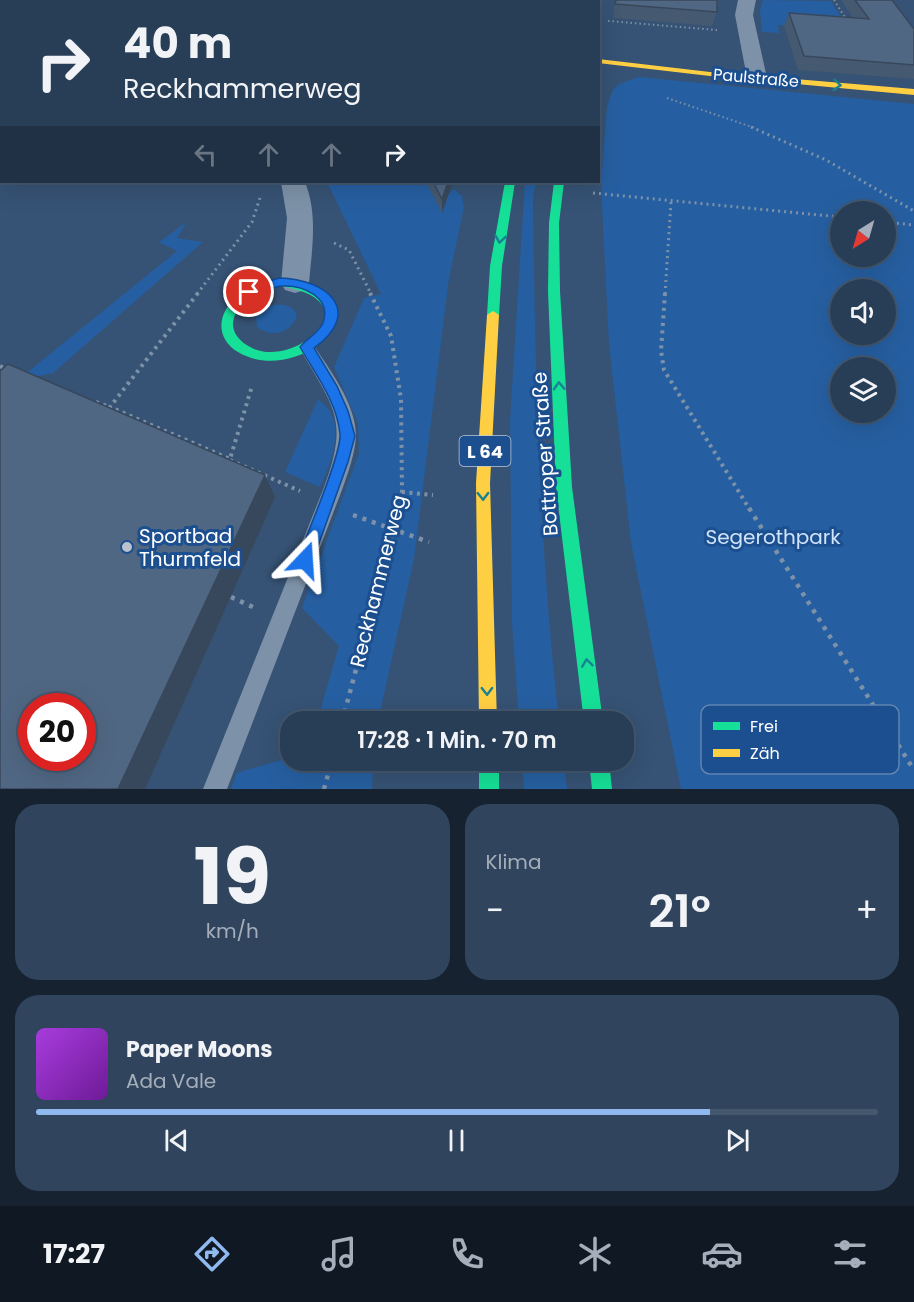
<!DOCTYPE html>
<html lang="de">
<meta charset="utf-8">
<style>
:root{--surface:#283e57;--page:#30455d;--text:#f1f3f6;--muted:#a5aeba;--line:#44576d;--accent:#90b9f0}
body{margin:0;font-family:Poppins,sans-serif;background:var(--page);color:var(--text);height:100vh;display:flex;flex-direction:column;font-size:22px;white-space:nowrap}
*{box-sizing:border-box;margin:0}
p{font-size:20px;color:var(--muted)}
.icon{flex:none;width:33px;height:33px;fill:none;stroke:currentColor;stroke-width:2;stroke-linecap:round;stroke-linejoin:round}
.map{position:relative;height:789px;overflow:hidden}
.drawer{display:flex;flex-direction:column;gap:15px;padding:15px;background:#162230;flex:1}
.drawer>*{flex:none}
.top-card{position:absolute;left:0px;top:0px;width:600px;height:183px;box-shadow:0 6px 24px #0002,0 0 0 2px var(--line);background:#283e57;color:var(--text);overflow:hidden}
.needle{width:39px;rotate:217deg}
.tools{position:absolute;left:830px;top:201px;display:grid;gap:12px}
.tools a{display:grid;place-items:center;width:66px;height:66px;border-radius:50%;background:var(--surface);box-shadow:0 6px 24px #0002,0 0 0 2px var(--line);font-size:30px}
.speed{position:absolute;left:18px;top:693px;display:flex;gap:12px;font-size:30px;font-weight:700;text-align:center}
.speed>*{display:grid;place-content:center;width:78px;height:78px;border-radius:50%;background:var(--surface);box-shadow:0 6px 24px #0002,0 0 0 2px var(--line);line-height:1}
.speed .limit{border:9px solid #d22;background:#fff;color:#111}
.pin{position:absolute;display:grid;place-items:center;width:51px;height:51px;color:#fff;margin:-26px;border:3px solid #fff;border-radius:50%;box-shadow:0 2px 6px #0007}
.me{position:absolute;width:66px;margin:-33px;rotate:20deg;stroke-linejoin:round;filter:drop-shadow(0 0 4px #0008)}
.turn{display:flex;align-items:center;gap:21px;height:126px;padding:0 24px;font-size:27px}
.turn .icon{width:78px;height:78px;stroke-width:2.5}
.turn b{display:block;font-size:42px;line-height:51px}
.lanes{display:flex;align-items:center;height:57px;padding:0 24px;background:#0003;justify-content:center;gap:30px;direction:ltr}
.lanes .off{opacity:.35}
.big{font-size:45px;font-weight:600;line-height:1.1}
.drawer .tile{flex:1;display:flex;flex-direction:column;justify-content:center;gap:9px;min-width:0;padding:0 21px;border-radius:24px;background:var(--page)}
.drawer .dial{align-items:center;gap:0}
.dial b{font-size:78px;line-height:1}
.song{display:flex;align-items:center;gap:18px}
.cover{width:72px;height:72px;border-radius:9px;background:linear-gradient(135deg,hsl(280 70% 55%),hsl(280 70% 35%))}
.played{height:6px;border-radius:3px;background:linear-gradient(90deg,var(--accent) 80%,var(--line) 80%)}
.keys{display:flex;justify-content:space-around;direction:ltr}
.heat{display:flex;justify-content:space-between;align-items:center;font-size:33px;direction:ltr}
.drawer .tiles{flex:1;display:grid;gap:15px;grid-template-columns:1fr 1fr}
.tile:last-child{grid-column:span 2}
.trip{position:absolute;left:280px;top:711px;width:354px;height:60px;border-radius:24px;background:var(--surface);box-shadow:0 6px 24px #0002,0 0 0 2px var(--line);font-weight:600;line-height:60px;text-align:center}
.tabs{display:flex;height:96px;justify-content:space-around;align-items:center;background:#101923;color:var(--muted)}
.tabs .icon{width:42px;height:42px}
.tabs .active{color:var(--accent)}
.tabs b{font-size:27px;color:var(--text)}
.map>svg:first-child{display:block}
.green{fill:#265fa1;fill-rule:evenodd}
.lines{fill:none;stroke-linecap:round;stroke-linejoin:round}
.path-far3{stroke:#7d92a8;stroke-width:2;stroke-dasharray:1.5 3;stroke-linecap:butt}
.path-far2{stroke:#7d92a8;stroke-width:3;stroke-dasharray:2 4;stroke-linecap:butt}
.path-far1{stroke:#7d92a8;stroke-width:4;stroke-dasharray:3 4.5;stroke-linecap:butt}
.path{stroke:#7d92a8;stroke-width:4.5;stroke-dasharray:4 6;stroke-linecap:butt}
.lane{fill:#7d92a8;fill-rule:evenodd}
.street{fill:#7d92a8;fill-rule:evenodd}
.fast{fill:#16e098;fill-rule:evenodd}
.slow{fill:#ffcf43;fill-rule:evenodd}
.wall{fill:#455971}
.shaded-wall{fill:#38485c}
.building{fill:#506783;stroke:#38485c;stroke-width:1.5;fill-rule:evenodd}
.oneway{stroke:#198292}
.route{fill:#1a73e8;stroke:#114b97;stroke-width:1.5}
.poi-dot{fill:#b9c2ce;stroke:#1b4f8f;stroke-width:2}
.labels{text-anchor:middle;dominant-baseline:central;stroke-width:6;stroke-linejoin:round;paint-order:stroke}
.far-street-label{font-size:16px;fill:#fff;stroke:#1b4f8f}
.shield{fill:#1b4f8f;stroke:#bbcadd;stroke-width:1.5}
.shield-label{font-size:18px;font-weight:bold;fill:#fff}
.street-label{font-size:20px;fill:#fff;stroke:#1b4f8f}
.poi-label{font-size:20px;fill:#fff;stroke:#1b4f8f;text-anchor:start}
.park-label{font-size:20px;fill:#cfe3fa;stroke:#1b4f8f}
.key{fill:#1b4f8f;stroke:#5f84b1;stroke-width:1.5}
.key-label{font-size:16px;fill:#fff}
</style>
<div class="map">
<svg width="914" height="789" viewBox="0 0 914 789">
<rect width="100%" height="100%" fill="#365274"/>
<path class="green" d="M 763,0 L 831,1 L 850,31 L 778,25 L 779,33 L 762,32 L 760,10 Z
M 639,77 L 914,104 L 914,789 L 681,789 L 631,543 L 609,344 L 601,185 L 607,107 L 612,91 L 619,84 ZM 840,212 L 885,212 L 885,256 L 840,256 ZM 840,290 L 885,290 L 885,334 L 840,334 ZM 840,368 L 885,368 L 885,412 L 840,412 Z
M 327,182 L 426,182 L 433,195 L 449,193 L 454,189 L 462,196 L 464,207 L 449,278 L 414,559 L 378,721 L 317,721 L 339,646 L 302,608 L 359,453 L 358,423 L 334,367 L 364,298 L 381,294 Z
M 525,182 L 536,182 L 533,198 C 535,373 539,547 559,721 L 519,721 L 512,623 L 510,421 Z
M 187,222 L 177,238 L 203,242 L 53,373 L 28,378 L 24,375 L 177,251 L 159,242 Z
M 273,305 C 284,304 294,305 297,316 C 290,334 271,338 257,327 L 256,318 L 261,310 Z
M 318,399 C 322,403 329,408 331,413 C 342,434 330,467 320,487 L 285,472 Z
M 291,757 L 291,760 L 373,761 L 372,789 L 231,789 L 237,773 Z
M 522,761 L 564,761 L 567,789 L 524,789 Z"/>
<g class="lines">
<path class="path-far3" d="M 834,0 L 848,22
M 608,21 L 717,30
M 667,98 L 755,128"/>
<path class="path-far2" d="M 751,127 L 826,160 L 914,211
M 593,193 L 840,217
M 885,222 L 914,225
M 334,243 L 349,250 L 371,294
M 197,294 L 252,222 L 260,198
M 665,294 L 671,202"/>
<path class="path-far1" d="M 198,293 L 110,407 L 230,459 L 252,386
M 370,293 L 391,336 L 401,399 L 402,492 L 398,510
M 665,293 L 661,351 L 664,370 L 750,510
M 0,366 L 7,370
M 96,402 L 110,407
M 230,460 L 300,491
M 402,492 L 433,495"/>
<path class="path" d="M 749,508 L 914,770
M 353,515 L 429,542
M 231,597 L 255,608
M 342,722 L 399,508
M 324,789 L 332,760"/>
<path class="lane" d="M 307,341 L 312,343 C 329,369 356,403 356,436 C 355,454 348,473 342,490 L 227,789 L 203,789 L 323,490 C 350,418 334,409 299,347 L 302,343 Z"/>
<path class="street" d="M 111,0 L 137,0 L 110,2 Z
M 218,0 L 236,0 L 236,2 L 219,2 Z
M 738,0 L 756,0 L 753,15 L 767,78 L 764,82 L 750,82 L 747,78 L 735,15 Z
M 0,25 L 2,25 L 2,35 L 0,35 Z
M 281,182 L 305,182 C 318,214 312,249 309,283 L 305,290 L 295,293 L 285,290 L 281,283 L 287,218 Z"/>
<path class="fast" d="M 556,0 L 564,0 L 556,2 Z
M 588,0 L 596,0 L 596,2 L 588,2 Z
M 505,182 L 515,182 L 502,266 L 499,315 L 493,319 L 487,315 L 490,266 Z
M 554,182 L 564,182 L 559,223 L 560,291 L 572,487 L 603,722 L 584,722 L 556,487 L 548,291 L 549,223 Z
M 279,278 C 402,297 299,389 238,352 C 213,337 218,309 241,294 C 251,287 267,281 279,278 ZM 280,286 C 376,301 294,369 252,348 C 227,336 227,314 250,299 C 259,293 270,290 280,286 Z
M 479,760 L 499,760 L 499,789 L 479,789 Z
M 589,760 L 609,760 L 612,789 L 592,789 Z"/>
<path class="slow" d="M 598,59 L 710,72 L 914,89 L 914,95 L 710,76 L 598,63 Z
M 493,311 L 499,315 L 490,483 L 497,722 L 479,722 L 476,483 L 487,315 Z"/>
</g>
<path class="wall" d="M 615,0 L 717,12 L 712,26 L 613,18 Z
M 841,0 L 892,0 L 914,29 L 914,79 L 798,70 L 784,26 L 789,13 L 853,18 Z
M 426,182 L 453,182 L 442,213 Z"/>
<path class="shaded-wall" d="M 448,182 L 453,182 L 442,213 L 442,199 Z
M 265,475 L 275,497 L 145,789 L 118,789 Z"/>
<path class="building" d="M 616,0 L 717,0 L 717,12 L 615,4 Z
M 855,0 L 892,0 L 914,29 L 914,65 L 804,56 L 789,13 L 869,19 Z
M 433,182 L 448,182 L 442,199 Z
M 8,364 L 265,475 L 118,789 L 0,789 L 0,371 ZM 32,706 L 82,706 L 82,758 L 32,758 Z"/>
<defs><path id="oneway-chevron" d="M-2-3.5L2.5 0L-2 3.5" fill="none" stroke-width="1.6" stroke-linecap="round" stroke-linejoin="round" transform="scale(1.5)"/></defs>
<g class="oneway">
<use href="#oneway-chevron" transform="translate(837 85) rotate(5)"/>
<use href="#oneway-chevron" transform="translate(500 239) rotate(99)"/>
<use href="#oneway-chevron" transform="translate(559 386) rotate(-93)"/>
<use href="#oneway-chevron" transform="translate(483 496) rotate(89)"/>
<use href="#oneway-chevron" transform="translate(587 663) rotate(-97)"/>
<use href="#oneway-chevron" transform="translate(487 691) rotate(89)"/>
</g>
<path class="route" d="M 279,278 C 328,279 364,312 314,348 L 337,386 L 348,411 L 355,436 L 348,462 L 313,560 L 311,565 L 305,568 L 299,565 L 297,560 C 306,537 342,453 340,434 C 337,402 316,375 300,347 C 307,338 318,334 323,323 C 332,297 303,285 282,286 C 271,287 260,293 249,296 L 243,292 L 245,289 Z"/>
<circle class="poi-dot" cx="127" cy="547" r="6"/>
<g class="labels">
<g class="far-street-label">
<text transform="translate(756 78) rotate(5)">Paulstraße</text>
</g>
<rect class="shield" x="459.5" y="436" width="51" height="30" rx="4.5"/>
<g class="shield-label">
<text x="485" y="451">L 64</text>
</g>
<g class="street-label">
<text transform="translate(545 454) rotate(-94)">Bottroper Straße</text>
<text transform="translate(378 581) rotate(-76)">Reckhammerweg</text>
</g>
<g class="poi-label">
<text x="139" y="536">Sportbad<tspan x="139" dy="23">Thurmfeld</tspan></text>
</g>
<g class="park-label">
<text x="773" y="537">Segerothpark</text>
</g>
</g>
<rect x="701" y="705" width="198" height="69" rx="9" class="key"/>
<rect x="713" y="722" width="27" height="8" fill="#16e098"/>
<rect x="713" y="749" width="27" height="8" fill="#ffcf43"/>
<g class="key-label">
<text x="750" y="732">Frei</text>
<text x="750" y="759">Zäh</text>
</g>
</svg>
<div class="tools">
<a><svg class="needle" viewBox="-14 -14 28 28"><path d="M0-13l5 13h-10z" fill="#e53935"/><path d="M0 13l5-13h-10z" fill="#a5aeba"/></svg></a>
<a><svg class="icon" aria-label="sound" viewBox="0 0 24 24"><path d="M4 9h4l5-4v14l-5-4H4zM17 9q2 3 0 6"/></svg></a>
<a><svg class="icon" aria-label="layers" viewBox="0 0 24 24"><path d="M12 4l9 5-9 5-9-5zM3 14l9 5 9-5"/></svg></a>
</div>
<div class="speed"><div class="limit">20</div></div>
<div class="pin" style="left:249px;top:292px;background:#d93025"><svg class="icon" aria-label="arrive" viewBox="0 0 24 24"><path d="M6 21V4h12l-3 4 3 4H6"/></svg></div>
<svg class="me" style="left:305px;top:560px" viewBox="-20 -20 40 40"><path d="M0-17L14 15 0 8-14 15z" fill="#1a73e8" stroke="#fff" stroke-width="4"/></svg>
<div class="trip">17:28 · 1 Min. · 70 m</div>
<div class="top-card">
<div class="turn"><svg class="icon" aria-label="right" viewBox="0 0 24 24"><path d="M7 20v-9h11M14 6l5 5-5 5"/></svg><div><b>40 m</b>Reckhammerweg</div></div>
<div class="lanes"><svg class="icon off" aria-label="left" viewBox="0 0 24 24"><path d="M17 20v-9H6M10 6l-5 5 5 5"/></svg><svg class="icon off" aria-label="ahead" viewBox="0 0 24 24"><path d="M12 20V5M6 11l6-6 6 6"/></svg><svg class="icon off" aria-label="ahead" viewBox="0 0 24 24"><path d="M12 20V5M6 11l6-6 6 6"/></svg><svg class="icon" aria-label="right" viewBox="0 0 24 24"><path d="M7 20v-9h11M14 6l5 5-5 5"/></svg></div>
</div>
</div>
<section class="drawer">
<div class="tiles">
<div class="tile dial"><b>19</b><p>km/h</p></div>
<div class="tile"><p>Klima</p>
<div class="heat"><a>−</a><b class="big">21°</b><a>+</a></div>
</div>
<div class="tile">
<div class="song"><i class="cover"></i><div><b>Paper Moons</b><p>Ada Vale</p></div></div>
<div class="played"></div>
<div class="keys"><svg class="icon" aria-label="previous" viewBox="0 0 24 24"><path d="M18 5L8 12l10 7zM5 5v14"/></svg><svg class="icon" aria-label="pause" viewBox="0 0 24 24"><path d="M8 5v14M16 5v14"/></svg><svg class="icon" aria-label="next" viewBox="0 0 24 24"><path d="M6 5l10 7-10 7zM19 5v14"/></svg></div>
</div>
</div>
</section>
<nav class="tabs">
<b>17:27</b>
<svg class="icon active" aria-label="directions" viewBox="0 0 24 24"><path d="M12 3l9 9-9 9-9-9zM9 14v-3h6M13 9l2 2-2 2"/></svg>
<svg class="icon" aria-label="music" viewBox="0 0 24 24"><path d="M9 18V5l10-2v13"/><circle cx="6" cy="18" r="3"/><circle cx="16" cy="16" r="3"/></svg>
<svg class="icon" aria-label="phone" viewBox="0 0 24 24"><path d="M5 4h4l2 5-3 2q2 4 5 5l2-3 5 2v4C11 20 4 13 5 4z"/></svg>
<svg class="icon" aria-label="climate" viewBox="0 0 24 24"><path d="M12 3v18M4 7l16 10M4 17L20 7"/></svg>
<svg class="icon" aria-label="car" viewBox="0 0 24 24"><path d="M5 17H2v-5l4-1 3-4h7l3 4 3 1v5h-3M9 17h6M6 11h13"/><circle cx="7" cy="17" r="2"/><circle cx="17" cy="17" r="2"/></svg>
<svg class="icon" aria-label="filters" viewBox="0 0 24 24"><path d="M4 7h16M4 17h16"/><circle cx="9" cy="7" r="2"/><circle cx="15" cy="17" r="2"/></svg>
</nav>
